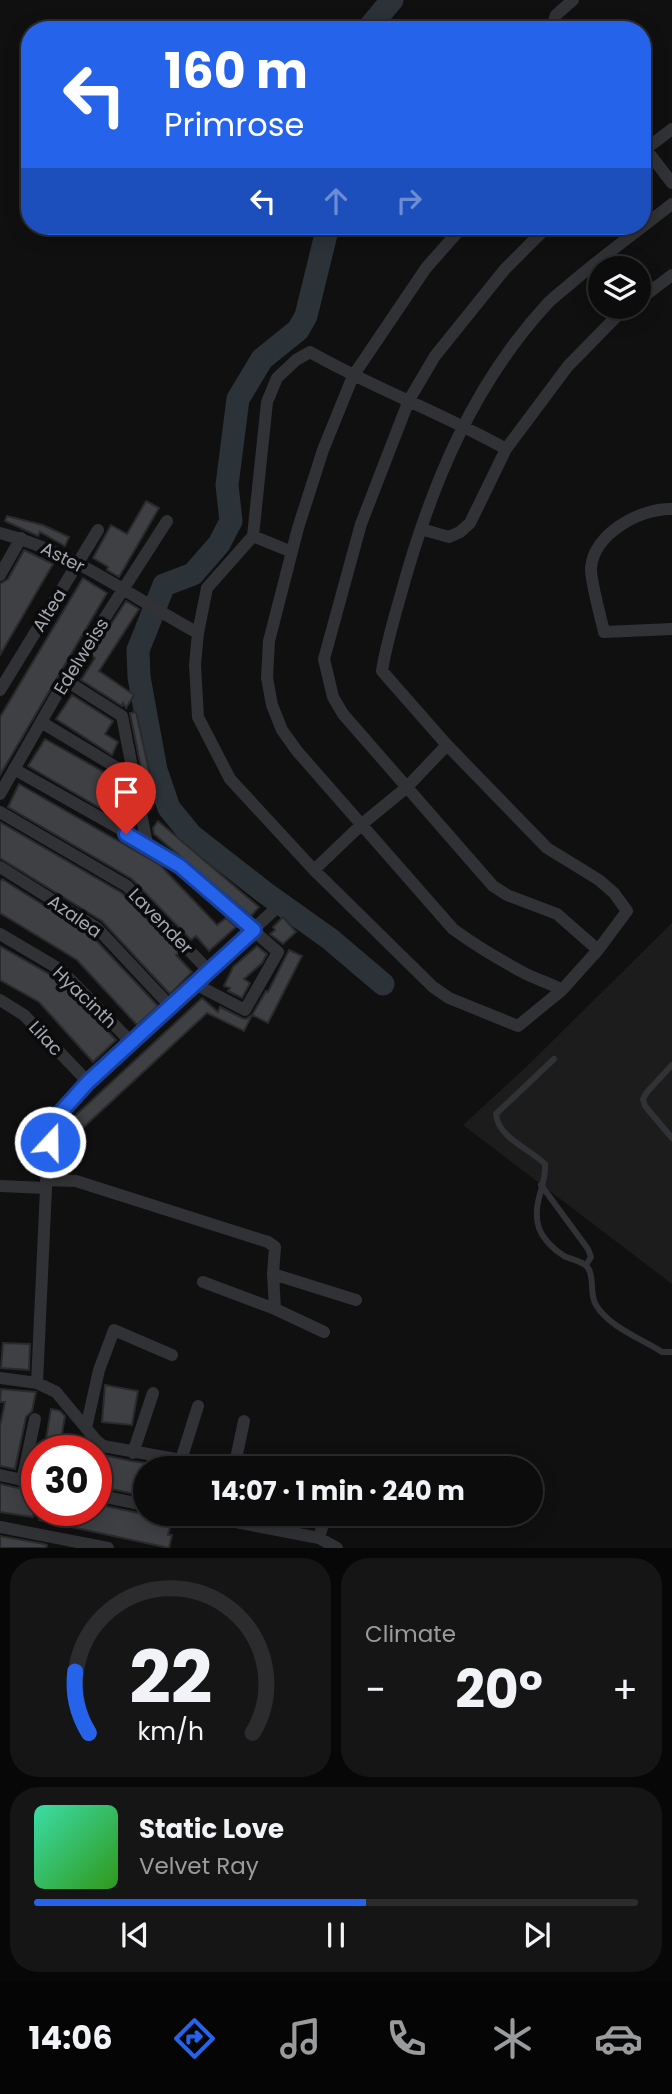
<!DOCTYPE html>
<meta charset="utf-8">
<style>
:root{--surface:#0c0c0d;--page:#151516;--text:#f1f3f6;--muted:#9a9b9d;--line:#2c2c2e;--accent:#2563eb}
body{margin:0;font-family:Poppins,sans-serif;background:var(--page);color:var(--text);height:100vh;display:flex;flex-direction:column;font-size:26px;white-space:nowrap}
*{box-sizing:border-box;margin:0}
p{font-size:23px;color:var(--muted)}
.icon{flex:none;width:38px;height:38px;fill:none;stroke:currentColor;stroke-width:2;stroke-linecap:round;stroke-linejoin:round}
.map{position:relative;height:1548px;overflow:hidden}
.panel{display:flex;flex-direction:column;gap:10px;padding:10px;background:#070707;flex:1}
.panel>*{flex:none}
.guide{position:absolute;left:21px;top:21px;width:630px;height:214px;border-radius:28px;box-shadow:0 4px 18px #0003,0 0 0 2px var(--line);background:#2563eb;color:#fff;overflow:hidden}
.buttons{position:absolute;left:588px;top:256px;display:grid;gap:14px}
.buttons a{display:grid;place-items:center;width:63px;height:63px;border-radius:50%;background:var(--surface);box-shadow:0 4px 18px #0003,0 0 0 2px var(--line);font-size:35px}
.speed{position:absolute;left:21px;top:1435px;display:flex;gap:14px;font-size:35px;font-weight:700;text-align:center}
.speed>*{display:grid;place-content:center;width:91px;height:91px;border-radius:50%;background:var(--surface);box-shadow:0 4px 18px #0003,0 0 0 2px var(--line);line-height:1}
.speed .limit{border:10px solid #d22;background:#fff;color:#111}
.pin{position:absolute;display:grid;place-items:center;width:60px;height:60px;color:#fff;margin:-72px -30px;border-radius:50% 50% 50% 0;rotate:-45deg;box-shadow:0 0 7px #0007}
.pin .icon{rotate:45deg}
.me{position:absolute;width:77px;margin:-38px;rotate:21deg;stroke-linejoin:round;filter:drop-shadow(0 0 5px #0008)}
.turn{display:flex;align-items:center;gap:24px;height:147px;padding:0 28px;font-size:32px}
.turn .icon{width:91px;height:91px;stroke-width:2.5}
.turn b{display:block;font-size:49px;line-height:60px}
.lanes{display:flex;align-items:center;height:66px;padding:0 28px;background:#0003;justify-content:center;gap:35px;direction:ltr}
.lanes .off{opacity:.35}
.big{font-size:52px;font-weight:700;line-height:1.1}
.panel .tile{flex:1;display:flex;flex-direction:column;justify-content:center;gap:10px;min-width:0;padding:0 24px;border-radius:28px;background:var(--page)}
.panel .dial{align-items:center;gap:0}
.dial svg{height:182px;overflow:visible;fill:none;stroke:var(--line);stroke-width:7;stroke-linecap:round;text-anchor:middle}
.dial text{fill:var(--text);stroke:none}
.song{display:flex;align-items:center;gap:21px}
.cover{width:84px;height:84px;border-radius:10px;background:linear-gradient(135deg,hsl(160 70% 55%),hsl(110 70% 35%))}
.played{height:7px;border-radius:4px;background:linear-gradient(90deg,var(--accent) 55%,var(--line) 55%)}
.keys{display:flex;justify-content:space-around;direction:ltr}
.heat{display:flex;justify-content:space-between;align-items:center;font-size:38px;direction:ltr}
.panel .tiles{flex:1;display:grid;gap:10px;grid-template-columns:1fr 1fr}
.tile:last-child{grid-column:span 2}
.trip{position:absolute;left:133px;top:1456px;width:410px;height:70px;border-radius:35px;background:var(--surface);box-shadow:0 4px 18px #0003,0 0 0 2px var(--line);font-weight:700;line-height:70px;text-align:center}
.tab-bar{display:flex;height:112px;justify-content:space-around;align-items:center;background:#050505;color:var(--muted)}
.tab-bar .icon{width:49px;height:49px}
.tab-bar .active{color:var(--accent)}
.tab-bar b{font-size:32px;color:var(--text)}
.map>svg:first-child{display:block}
.built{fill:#1c1c1d}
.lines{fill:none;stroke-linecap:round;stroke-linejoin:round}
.river{stroke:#2b3238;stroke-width:23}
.building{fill:#3f4044;stroke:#2a2a2c;stroke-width:2}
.service{stroke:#313235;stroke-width:6}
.minor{stroke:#313235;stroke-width:12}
.route-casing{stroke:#184099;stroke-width:18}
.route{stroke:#2563eb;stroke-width:12}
.labels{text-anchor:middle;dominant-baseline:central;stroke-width:7;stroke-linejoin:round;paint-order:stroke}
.street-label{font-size:18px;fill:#a2a7b0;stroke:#0b0b0c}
</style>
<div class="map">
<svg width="672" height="1548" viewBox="0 0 672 1548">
<rect width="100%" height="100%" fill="#101011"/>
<path class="built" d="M 672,923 L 672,1284 L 463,1125 L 525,1068 Z"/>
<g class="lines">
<path class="river" d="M 367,30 L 392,0
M 328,226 L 306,316 L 298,330 L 262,359 L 238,399 L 227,485 L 231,521 L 219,544 L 193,574 L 164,585 L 138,650 L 139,677 L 156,770 L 169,808 L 191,835 L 264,892 L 330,939 L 383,984"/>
</g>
<path class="building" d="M 146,501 L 159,508 L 119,577 L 107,570 L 108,567 L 93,558 L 111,525 L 127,534 Z
M 7,516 L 43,525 L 69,537 L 65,546 L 40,532 L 38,536 L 5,521 Z
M 24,550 L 53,564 L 0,655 L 0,584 L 8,579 Z
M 83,578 L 107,593 L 0,775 L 0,717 Z
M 126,601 L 139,609 L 99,671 L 134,695 L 126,708 L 123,703 L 122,706 L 81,680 L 95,658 L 91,655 Z
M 72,695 L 113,721 L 105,734 L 118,742 L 112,755 L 56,719 Z
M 136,712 L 151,779 L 142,773 L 130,713 Z
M 45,739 L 127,785 L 127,788 L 118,804 L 123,807 L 114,816 L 28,766 Z
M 19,784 L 160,865 L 217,925 L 226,918 L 236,927 L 209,951 L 196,936 L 191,940 L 132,879 L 8,807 Z
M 158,821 L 259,907 L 251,916 L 154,834 L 153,828 Z
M 0,822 L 122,893 L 179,952 L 176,955 L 192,972 L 170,994 L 102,921 L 0,858 Z
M 2,879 L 91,935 L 158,1006 L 137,1025 L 77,960 L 0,913 L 0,882 Z
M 283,917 L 296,932 L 283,944 L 270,934 L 275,930 L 273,927 Z
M 0,946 L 58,979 L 116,1040 L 93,1062 L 39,1002 L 0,980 Z
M 257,946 L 267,954 L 262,963 L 244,979 L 250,983 L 242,998 L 228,991 L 230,988 L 224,986 L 233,967 Z
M 289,950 L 302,956 L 268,1023 L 252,1015 L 266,991 L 268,992 Z
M 202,998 L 218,1012 L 220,1007 L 242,1018 L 246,1019 L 252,1015 L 244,1031 L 207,1013 L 73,1137 L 63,1127 Z
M 3,1343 L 30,1344 L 29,1370 L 1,1368 Z
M 105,1385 L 138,1391 L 132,1425 L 102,1422 Z
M 1,1389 L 36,1392 L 32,1411 L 26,1417 L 15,1469 L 0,1466 L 0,1426 L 5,1402 L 0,1402 Z
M 51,1409 L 60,1411 L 65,1416 L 59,1451 L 44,1451 Z
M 96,1452 L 99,1455 L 99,1454 L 131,1461 L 166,1466 L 166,1468 L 145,1468 L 145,1496 L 96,1486 Z
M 0,1484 L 36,1492 L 33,1517 L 0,1512 Z
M 96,1504 L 143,1514 L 173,1514 L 168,1535 L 172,1535 L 169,1548 L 39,1520 L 42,1510 L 96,1510 Z
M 0,1536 L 44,1544 L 47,1545 L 46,1548 L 0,1548 Z"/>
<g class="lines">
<path class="service" d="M 554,1059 L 496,1114 C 498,1138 530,1149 545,1164 C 547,1185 531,1204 539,1228 C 543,1239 554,1250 564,1256 C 572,1260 584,1261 588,1268 C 595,1278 589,1294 596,1305 C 609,1327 642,1339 662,1352 L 672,1352
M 672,1065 L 647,1092 L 643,1099 L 645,1106 L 672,1138
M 541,1185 L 588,1249 L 591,1257 L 586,1265"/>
<path class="minor" d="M 551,30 L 556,15 L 573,0
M 642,144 L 672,183
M 642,152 L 672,129
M 463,226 L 426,268 L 353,376 L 323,450 L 298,528 L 269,641 L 267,678 L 272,705 L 282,730 L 297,751 L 453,929 C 476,946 500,960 526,974 C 538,980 550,983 562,990
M 548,226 L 505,269 L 435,356 L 409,400 L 361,524 L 324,659 L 333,697 L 343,714 L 493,886 L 507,895 L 557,914 L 598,950
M 639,300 L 672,275
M 506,449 C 442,413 373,388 310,352 L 296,360 L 277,378 L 267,402 L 253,536 L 207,588 L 198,633 L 195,665 L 198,717 L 230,779 L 314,870 L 433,987 L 449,998 L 518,1026 L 562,990 L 598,950 L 627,911 L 614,893 L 599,880 L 547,848 L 447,745 L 382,671 C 386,645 394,619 401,594 C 430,488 472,385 548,303 C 556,295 567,287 576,279 C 607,253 640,229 672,204
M 672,509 C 641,508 594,533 591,568 C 590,579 601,618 604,632 L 672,629
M 421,529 L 449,537 L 460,532 L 470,523 L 506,449 L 568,366 L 616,317 L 631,306
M 0,533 C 72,551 133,598 198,633
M 253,536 L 292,552
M 0,575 L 21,538
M 65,680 L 122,716 L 147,844
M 0,690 L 98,530
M 41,722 L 134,778
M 14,769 L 147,844 L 180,866 L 278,952 L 245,1010 L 195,984
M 0,794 L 65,680 L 167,521
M 0,812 L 127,886 L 209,971
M 0,867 L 97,928 L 170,1006
M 314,870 L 362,824 L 406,788 L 447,745
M 0,934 L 61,970 L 132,1043
M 0,1000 L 24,1015 L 88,1082
M 46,1180 L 76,1181 L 268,1242 L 275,1247 L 273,1274 L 275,1309 L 324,1332
M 0,1186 L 46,1188
M 273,1274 L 356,1300
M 203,1282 L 275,1309
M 0,1378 L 37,1383 L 56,1392 L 96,1440 L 103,1446 L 226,1468
M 37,1383 L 46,1188 L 52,1122 L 88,1082 L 272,912
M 86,1428 L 99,1370 L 114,1330 L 172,1355
M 133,1453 L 153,1393
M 181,1460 L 198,1406
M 234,1468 L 244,1421
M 0,1475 L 37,1483
M 22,1481 L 35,1419
M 96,1495 L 145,1505
M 193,1514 L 319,1538 L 337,1548
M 0,1527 L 108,1548
M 319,1538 L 326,1514"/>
</g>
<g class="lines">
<defs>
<path id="route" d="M 50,1142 L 52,1122 L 88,1082 L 254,930 L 180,866 L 126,834"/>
</defs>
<use href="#route" class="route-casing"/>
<use href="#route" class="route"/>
</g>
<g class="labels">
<g class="street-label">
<text transform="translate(63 557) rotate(27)">Aster</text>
<text transform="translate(49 610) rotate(-58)">Altea</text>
<text transform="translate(81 656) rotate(-58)">Edelweiss</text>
<text transform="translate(75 916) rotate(35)">Azalea</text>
<text transform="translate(161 921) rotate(46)">Lavender</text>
<text transform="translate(85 997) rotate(44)">Hyacinth</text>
<text transform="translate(46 1038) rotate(47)">Lilac</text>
</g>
</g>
</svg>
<div class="buttons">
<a><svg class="icon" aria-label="layers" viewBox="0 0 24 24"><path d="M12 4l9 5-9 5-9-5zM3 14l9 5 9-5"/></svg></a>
</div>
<div class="speed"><div class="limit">30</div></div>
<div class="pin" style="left:126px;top:834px;background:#d93025"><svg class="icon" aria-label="arrive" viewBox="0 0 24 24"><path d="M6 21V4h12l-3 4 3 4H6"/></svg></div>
<svg class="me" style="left:50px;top:1142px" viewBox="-20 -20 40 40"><circle r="17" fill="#2563eb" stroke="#fff" stroke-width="3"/><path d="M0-11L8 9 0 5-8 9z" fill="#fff"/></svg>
<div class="trip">14:07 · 1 min · 240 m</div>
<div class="guide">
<div class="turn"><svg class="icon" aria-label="left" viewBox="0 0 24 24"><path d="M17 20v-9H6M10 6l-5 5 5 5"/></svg><div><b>160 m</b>Primrose</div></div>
<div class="lanes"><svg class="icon" aria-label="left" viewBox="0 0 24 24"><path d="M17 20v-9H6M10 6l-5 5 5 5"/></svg><svg class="icon off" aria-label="ahead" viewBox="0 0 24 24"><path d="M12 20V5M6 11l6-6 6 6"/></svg><svg class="icon off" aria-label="right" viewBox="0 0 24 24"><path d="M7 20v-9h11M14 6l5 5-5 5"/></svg></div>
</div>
</div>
<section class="panel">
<div class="tiles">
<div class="tile dial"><svg viewBox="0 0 100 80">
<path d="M14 69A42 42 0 1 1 86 69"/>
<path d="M14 69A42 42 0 0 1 8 42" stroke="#2563eb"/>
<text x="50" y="56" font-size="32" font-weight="700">22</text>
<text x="50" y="72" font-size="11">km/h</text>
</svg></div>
<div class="tile"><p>Climate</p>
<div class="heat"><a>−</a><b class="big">20°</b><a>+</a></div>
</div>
<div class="tile">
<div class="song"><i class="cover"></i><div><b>Static Love</b><p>Velvet Ray</p></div></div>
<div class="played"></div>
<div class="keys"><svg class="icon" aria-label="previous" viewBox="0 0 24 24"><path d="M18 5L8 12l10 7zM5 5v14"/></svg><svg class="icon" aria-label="pause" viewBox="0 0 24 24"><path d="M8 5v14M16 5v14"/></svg><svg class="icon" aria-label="next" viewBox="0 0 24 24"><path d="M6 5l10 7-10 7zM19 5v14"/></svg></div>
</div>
</div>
</section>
<nav class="tab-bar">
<b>14:06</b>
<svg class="icon active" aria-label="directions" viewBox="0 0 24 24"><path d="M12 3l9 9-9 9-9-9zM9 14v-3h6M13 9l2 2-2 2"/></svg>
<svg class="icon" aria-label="music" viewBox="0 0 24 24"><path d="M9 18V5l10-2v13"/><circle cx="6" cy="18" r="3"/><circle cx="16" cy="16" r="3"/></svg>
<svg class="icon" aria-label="phone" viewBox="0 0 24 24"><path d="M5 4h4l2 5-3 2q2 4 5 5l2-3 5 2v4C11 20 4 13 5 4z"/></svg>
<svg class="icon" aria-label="climate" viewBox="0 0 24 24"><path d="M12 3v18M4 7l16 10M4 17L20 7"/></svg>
<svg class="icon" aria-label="car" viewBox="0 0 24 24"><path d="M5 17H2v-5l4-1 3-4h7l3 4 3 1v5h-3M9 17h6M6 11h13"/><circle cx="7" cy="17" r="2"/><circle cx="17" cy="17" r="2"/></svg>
</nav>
